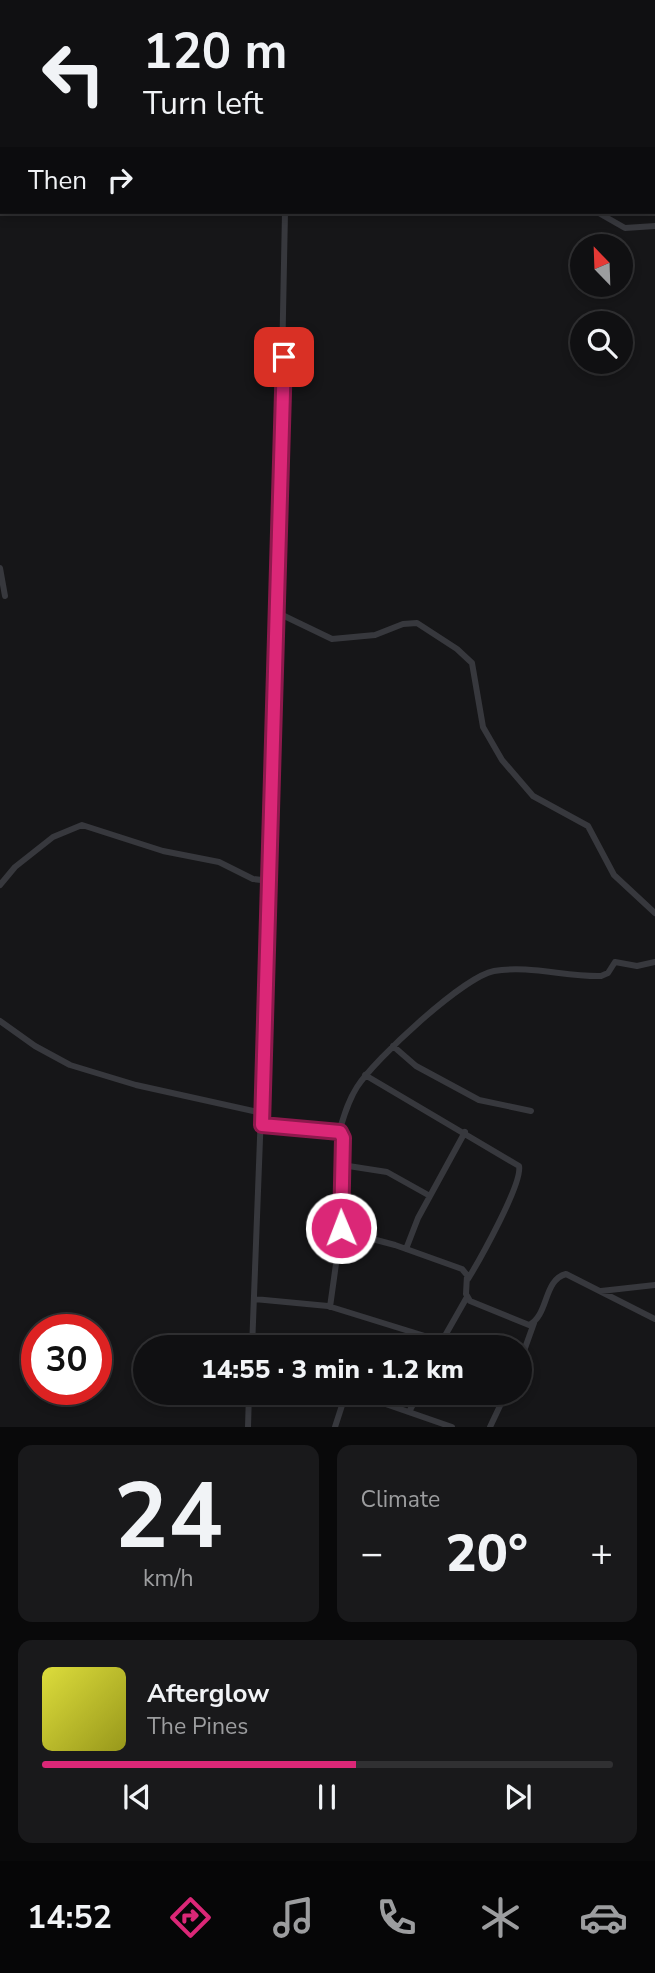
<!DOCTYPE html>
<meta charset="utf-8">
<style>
:root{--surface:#101012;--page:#19191b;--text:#f1f3f6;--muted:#9c9d9f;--line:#303032;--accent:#db2777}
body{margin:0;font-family:"Nunito Sans",sans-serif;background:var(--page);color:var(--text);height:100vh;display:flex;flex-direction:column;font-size:26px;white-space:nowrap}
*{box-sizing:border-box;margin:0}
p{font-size:23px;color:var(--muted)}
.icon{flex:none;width:38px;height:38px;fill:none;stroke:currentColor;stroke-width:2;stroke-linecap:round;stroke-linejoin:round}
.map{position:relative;height:1427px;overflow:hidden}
.details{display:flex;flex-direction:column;gap:18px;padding:18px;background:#09090a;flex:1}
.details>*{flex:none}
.banner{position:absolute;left:0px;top:0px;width:656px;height:214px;box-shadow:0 4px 10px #0003,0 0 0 2px var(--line);background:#101012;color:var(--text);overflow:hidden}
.needle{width:46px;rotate:337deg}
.buttons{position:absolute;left:570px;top:234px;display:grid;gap:14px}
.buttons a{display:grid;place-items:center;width:63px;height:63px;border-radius:50%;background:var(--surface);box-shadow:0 4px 10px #0003,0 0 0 2px var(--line);font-size:35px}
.speed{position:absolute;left:21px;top:1314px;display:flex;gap:14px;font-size:35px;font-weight:700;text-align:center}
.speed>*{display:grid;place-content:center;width:91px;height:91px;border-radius:50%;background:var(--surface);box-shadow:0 4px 10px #0003,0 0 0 2px var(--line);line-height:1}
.speed .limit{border:10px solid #d22;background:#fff;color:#111}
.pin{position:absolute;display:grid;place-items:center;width:60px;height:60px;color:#fff;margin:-30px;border-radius:14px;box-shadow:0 4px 10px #0006}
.me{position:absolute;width:77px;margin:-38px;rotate:359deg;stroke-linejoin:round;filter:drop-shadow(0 0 5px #0008)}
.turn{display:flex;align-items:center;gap:24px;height:147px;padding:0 28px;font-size:32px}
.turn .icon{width:91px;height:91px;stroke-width:2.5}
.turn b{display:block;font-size:49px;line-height:60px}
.then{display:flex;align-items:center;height:66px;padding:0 28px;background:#0003;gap:14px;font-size:26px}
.big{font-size:52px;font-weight:800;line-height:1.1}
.details .card{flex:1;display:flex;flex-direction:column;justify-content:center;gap:10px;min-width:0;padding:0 24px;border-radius:14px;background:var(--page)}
.details .dial{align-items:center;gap:0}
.dial b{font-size:91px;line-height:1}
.song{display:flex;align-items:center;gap:21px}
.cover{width:84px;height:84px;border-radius:10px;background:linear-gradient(135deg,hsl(60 70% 55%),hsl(60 70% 35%))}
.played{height:7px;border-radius:4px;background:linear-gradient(90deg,var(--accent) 55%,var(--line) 55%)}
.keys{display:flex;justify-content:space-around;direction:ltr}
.heat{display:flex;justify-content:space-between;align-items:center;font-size:38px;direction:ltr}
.details .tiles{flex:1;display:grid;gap:18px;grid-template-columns:1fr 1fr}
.card:last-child{grid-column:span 2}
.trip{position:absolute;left:133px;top:1335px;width:399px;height:70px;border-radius:35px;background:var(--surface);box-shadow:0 4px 10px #0003,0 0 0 2px var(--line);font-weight:800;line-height:70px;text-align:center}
.dock{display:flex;height:112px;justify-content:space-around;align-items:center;background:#060607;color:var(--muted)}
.dock .icon{width:49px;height:49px}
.dock .active{color:var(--accent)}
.dock b{font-size:32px;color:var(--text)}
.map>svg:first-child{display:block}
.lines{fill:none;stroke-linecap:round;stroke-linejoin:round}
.street{stroke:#37383d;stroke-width:6}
.route-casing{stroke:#8e194d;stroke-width:18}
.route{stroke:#db2777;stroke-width:12}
</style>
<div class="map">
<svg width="655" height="1427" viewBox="0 0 655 1427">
<rect width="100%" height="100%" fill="#161618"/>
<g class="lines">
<path class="street" d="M 196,0 L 213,2
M 382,0 L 387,2
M 290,2 L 290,0
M 364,2 L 365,0
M 597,212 L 625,228 L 655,226
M 0,568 L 5,596
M 278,613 L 332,639 L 375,635 L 403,624 L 417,623 L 457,649 L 472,663 L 483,727 L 502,760 L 533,796 L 588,826 L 614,875 L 655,913
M 0,885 L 15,867 L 53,837 L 82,825 L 163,851 L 219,862 L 253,879 L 270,881
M 0,1021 L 35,1046 L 70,1065 L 136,1085 L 262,1113
M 393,1046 L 416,1066 L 479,1100 L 531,1111
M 365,1075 L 519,1166 C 523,1183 479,1261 468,1279
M 262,1125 L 339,1132 L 343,1138 L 339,1217 L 342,1231 L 395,1245 L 462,1269 L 467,1275 L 466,1294 L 470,1301 L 529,1325 C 549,1315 543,1280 566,1274 L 655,1319
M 339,1132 C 344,1116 348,1101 357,1087 C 375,1059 463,977 494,971 C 530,965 566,977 601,976 L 608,973 L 615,962 L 637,966 L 655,962
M 342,1165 L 387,1172 L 430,1196
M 406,1249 L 418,1218 L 465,1132
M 601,1291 L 655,1285
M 254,1299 L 328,1306 L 441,1341
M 330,1307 L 341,1228
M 252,1348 L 274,772 L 285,212
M 438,1348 L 467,1297
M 520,1362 L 534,1323
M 354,1393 L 452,1427
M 410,1410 L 419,1393
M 248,1427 L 249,1393
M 335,1427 L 346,1393
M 490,1427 L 506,1393"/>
</g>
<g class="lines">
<defs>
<path id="route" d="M 284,357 L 262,1125 L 340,1132 L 343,1138 L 341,1228"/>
</defs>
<use href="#route" class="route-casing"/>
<use href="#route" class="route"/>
</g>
</svg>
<div class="buttons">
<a><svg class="needle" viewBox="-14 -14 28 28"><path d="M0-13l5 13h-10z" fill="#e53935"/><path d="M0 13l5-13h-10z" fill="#9c9d9f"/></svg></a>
<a><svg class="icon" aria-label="search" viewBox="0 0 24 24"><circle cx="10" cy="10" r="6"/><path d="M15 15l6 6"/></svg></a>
</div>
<div class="speed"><div class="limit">30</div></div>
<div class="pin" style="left:284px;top:357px;background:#d93025"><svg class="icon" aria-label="arrive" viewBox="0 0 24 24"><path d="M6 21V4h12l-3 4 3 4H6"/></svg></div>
<svg class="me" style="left:341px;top:1228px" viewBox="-20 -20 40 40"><circle r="17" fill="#db2777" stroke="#fff" stroke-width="3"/><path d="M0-11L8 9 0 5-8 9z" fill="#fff"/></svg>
<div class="trip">14:55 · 3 min · 1.2 km</div>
<div class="banner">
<div class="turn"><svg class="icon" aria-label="left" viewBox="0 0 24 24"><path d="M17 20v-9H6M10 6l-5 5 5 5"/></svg><div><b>120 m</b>Turn left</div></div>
<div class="then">Then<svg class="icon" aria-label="right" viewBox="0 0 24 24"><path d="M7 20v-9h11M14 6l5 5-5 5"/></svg></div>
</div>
</div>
<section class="details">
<div class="tiles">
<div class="card dial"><b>24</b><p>km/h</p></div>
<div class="card"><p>Climate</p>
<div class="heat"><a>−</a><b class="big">20°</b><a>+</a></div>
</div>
<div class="card">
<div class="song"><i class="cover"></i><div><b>Afterglow</b><p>The Pines</p></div></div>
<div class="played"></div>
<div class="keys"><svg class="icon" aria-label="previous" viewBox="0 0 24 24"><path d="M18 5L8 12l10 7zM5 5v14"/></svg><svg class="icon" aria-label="pause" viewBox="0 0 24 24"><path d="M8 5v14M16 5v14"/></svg><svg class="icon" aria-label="next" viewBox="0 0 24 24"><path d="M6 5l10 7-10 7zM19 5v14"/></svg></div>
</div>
</div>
</section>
<nav class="dock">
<b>14:52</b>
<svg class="icon active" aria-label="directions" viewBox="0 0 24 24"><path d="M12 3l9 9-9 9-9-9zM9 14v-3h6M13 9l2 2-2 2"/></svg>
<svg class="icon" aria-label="music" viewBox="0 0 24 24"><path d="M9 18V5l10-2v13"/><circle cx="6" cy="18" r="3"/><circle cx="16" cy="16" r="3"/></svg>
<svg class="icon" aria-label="phone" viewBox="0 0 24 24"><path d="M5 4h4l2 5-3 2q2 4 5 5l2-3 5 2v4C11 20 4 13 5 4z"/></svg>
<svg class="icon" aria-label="climate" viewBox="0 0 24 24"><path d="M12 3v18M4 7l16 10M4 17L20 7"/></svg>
<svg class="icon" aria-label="car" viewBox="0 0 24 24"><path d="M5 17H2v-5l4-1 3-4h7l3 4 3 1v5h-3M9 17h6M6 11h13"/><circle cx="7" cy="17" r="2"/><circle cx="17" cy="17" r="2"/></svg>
</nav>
